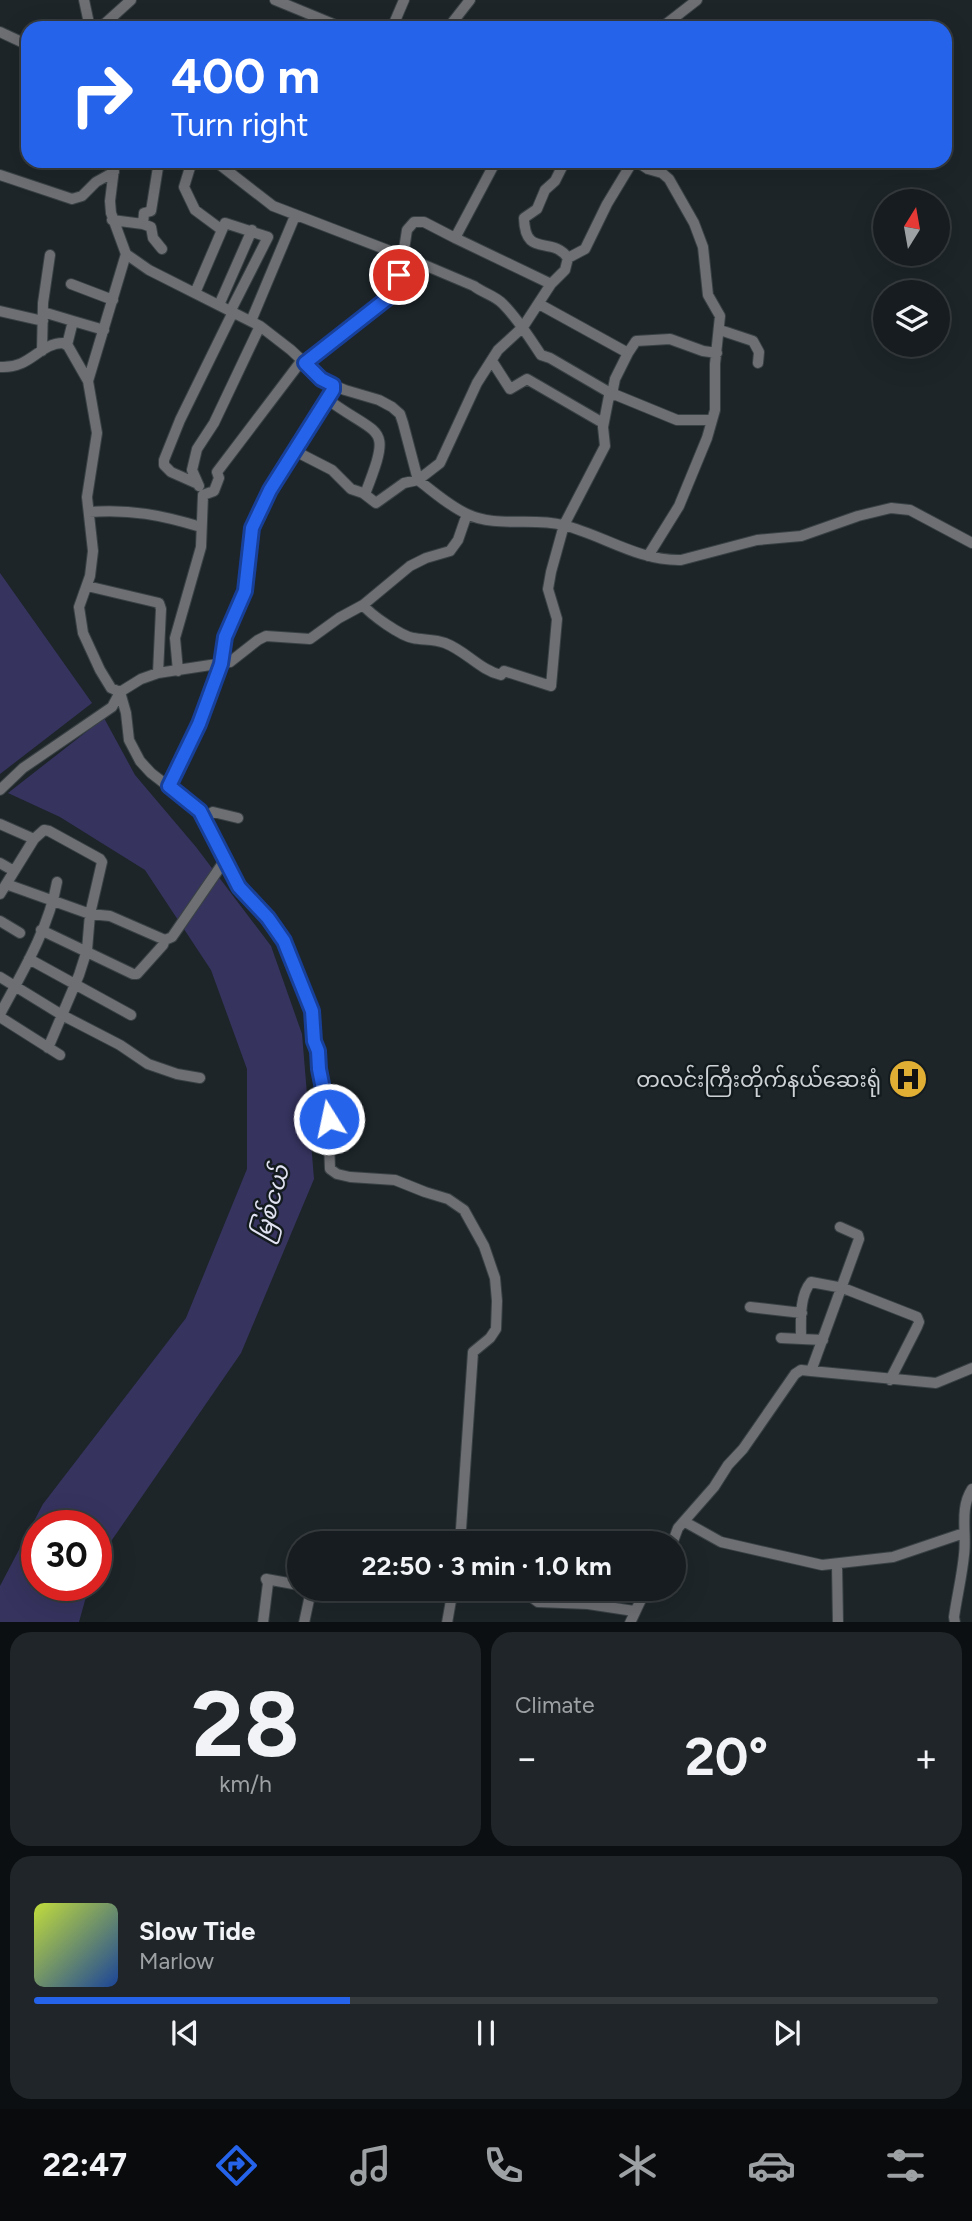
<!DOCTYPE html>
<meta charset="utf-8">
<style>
:root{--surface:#161c1f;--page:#1f2528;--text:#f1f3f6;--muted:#9ea1a4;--line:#353a3d;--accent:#2563eb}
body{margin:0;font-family:Figtree,"Noto Sans Myanmar",sans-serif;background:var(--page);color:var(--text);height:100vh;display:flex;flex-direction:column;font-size:26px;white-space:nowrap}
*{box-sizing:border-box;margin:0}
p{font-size:23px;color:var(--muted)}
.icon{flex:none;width:38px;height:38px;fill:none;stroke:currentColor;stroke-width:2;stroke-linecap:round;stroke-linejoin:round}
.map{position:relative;height:1622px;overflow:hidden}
.side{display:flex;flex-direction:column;gap:10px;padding:10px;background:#0c0f11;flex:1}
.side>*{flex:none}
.top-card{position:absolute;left:21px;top:21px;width:931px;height:147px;border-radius:21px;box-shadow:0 7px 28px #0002,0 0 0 2px var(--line);background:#2563eb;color:#fff;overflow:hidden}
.needle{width:46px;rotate:11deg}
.tools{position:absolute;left:873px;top:189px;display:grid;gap:14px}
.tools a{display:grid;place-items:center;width:77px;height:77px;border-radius:50%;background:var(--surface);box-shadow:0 7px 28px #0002,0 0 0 2px var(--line);font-size:35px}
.speed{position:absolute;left:21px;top:1510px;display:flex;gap:14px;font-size:35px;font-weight:700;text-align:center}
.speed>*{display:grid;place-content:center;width:91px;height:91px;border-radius:50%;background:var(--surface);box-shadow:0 7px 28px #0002,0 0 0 2px var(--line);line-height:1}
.speed .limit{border:10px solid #d22;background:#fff;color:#111}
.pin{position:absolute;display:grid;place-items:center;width:60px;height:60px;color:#fff;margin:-30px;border:4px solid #fff;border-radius:50%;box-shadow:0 2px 7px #0007}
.me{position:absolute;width:77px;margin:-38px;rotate:350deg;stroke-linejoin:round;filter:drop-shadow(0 0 5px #0008)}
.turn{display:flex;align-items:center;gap:24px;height:147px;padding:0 35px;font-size:32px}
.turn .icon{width:91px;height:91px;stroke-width:2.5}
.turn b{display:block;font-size:49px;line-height:60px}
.big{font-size:52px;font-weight:700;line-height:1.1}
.side .card{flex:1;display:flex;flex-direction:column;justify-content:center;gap:10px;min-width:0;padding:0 24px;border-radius:21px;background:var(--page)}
.side .dial{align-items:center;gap:0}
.dial b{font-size:91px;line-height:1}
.song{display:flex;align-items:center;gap:21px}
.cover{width:84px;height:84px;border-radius:10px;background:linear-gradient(135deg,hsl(70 70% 55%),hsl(220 70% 35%))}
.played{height:7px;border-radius:4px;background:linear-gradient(90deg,var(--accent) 35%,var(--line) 35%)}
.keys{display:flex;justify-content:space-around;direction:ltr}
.heat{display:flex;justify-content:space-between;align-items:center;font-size:38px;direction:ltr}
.side .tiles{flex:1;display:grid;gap:10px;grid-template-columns:1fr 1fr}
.card:last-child{grid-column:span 2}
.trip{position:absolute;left:287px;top:1531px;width:399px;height:70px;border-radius:35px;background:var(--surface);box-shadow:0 7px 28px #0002,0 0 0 2px var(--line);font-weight:700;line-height:70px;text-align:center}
.dock{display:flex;height:112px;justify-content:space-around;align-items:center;background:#090b0c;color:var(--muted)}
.dock .icon{width:49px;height:49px}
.dock .selected{color:var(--accent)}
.dock b{font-size:32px;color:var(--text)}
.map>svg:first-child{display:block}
.water{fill:#36335f}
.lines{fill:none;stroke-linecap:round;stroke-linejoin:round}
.minor-casing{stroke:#394145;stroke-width:12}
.minor{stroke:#6d6f73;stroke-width:10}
.route-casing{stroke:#184099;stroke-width:18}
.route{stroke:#2563eb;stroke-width:12}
.labels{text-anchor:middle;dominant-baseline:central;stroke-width:5;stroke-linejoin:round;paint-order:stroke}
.poi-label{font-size:21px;fill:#cdd2d5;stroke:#141b1f;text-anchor:end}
.water-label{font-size:23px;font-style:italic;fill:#e2e3f2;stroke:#141b1f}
</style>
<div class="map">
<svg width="972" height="1623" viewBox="0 0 972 1623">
<rect width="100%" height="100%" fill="#1d2529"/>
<path class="water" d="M 0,573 L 92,703 L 0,774 Z
M 104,718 L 135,775 L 196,847 L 271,946 L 302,1034 L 314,1179 L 241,1353 L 96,1563 L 96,1526 L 37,1526 L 37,1586 L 89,1586 L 79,1622 L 0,1622 L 0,1586 L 43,1504 L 186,1318 L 247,1169 L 247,1069 L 211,970 L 145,870 L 60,817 L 8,793 Z"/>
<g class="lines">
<defs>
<path id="minor" d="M 84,0 L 90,28
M 275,0 L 343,28
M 100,28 L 131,0
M 392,28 L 404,0
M 448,28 L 470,0
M 661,28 L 697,0
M 0,32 L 28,45
M 115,161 L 110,201 L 111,213 L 126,254 L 149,270 L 260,326 L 291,350 L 325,382 L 345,390 L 379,400 L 392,407 L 400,414 L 403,423 L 418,480 C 434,492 449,506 467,514 C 496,528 532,517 563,525 C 603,535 638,561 681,560 L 757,540 L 801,536 L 858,516 L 891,508 L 910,510 L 972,543
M 192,161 L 184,187 L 195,210 L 222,230 L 195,293
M 215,161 L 273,206 L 403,256 L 407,230 L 414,222 L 424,222 L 455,238 L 496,161
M 565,161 L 555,181 L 545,190 L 537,209 L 524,218 C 525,259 552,235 568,258
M 636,161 L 648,169 L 662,173 L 669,179 L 694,223 L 703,247 L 708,295 L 720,316 L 715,364 L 715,410 L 707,438 L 679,506 L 648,556
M 0,175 L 72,199 L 82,196 L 96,182 L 114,172
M 112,220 L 143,224 L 151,227 L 153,238 L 162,249
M 143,224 L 144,213 L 151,211 L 159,161
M 222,230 L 225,223 L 268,237 L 231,310
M 455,238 L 551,284
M 126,254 L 88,381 L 97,433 L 87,497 L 93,551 L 90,576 L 79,607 L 83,633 L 100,670 L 111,688 L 120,692 L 126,713 L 129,740 L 140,761 L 151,773 L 200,811 L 239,887 L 280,935 L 297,971 L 311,1011 L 319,1069 L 328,1113 L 330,1169 L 337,1174 L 350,1177 L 395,1180 L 425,1192 L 448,1199 L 464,1210 L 484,1246 L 495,1278 L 497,1301 L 496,1329 L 490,1338 L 473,1352 L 460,1544
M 71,284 L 113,300
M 539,304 L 628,353 L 636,341 L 670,339 L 703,351 L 717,353
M 219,305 L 252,230
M 0,311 L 43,321
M 43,312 L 73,321 L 67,345
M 73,321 L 104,330
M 251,321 L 295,216
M 720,330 L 753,341 L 759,352 L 758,363
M 42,351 L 43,303 L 50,255
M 492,361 L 510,389 L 527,379 L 603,423
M 305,363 L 398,290 C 402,281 400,266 403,256 L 474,286 C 483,293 496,296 503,304 C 518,319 529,337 541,355 L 550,358 L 612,394 L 615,379 L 628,353
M 0,367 C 31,369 39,343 63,343 L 68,346 L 88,381
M 327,399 C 381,439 393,422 365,494
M 293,450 L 332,470 L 351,489 L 363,493 L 376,503 L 404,483 L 418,480 L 440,463 L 477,383 L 498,350 L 523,327 L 551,284 L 565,270 L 568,258 L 585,249 L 607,204 L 633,161
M 198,484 L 171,472 L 164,465 L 164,460 L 180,420 L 233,312
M 199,486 L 192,470 L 197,449 L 214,423 L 260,326
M 89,512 C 131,509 161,515 201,527
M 87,586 L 159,603 L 161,609 L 158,673
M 363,605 C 371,615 401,636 413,638 C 423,640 435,639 445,643 C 466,651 480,670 501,675 L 504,671 L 551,686 L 557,619 L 548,589 L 551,572 L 564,525 L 605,446 L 603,427 L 609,396 L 616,395 L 677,420 L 712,420
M 178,671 L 175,638 L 201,547 L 203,495 L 214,491 L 219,478 L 217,472 L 302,360
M 169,786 L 199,724 L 221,664 L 225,637 L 245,591 L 250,563 L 252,528 L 270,490 L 330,395 L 333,385
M 0,790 L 23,768 L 112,707 L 120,692 L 141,679 L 158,673 L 230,662 L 258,640 L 266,636 L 310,639 L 339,618 L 363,605 L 410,566 L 426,558 L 450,551 L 458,540 L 467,514
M 204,819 L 213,812 L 238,818
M 0,824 L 34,839 L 0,894
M 34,839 L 44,830 L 49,831 L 100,859 L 102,862 L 90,914 L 87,950 L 79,975 L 48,1048
M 0,863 L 14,871
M 6,884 L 90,914 L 110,916 L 165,940 L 172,937 L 225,860
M 0,921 L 20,933
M 41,930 L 133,974 L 137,974 L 163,945 L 165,940
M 29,959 L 131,1015
M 0,977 L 62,1015 L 120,1045 L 148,1064 L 177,1074 L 200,1078
M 0,1014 C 22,973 49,928 57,882
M 0,1017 L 60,1055
M 750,1307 L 802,1313
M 781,1338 L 823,1340
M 801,1338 C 801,1321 799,1296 811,1282 L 843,1288 L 917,1317 L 919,1322 L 917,1327 L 890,1380
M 811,1371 L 859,1239 L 858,1235 L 840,1227
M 685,1522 L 721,1542 L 822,1565 L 893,1557 L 964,1533
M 672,1544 L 678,1528 L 714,1487 L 728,1465 L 743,1449 L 795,1374 L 801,1370 L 811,1371 L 936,1383 L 972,1368
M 837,1565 L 838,1623
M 521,1589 L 538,1602 L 588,1604 L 634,1611
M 263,1623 L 268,1583 L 266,1579 L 299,1585
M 304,1623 L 310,1595 L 308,1589
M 447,1623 L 453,1589
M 630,1623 L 646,1589
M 955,1623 L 954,1617 C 957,1596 962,1576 964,1555 C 967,1533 959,1509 972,1489"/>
</defs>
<use href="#minor" class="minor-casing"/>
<use href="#minor" class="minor"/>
</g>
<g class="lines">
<defs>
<path id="route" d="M 329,1119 L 319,1069 L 318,1051 L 314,1041 L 312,1011 L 284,941 L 268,918 L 239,887 L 200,811 L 169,786 L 199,724 L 221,664 L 225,637 L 245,591 L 252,528 L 270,490 L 333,390 L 333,385 L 321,379 L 305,363 L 398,290 L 400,285 L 399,275"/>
</defs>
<use href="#route" class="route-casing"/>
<use href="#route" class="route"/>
</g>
<defs>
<symbol id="hospital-disc" viewBox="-11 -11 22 22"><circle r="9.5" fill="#e1af34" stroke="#141b1f"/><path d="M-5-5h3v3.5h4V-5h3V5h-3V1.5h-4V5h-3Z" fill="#111"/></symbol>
</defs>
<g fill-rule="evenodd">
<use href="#hospital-disc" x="886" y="1057" width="44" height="44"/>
</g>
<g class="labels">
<g class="poi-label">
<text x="881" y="1079">တလင်းကြီးတိုက်နယ်ဆေးရုံ</text>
</g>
<g class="water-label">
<text transform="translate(271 1203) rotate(-74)">မြစ်ငယ်</text>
</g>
</g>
</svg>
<div class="tools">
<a><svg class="needle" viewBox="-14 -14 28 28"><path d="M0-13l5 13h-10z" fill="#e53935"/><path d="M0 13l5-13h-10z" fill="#9ea1a4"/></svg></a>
<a><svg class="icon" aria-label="layers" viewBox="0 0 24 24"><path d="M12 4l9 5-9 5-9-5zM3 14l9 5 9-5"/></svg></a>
</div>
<div class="speed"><div class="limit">30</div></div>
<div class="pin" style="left:399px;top:275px;background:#d93025"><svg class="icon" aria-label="arrive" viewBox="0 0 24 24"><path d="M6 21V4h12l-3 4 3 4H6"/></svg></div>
<svg class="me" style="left:329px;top:1119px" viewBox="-20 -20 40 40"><circle r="17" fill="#2563eb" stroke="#fff" stroke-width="3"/><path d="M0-11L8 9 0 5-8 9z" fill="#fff"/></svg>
<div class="trip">22:50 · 3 min · 1.0 km</div>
<div class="top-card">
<div class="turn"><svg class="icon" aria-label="right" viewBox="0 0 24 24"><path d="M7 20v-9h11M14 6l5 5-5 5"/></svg><div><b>400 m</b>Turn right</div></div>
</div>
</div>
<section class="side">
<div class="tiles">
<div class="card dial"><b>28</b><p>km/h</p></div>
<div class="card"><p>Climate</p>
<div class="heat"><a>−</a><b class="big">20°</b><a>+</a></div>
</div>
<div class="card">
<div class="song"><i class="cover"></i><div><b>Slow Tide</b><p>Marlow</p></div></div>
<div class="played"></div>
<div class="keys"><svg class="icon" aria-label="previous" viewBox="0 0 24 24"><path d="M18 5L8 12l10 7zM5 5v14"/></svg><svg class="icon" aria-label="pause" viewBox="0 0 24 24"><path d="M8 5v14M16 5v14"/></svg><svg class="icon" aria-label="next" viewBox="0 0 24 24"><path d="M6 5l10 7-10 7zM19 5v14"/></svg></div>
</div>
</div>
</section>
<nav class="dock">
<b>22:47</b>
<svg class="icon selected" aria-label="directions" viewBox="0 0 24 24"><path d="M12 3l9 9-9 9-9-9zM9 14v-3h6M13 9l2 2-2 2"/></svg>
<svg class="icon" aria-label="music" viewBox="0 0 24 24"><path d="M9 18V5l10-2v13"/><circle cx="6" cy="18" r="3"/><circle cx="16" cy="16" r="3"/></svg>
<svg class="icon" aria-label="phone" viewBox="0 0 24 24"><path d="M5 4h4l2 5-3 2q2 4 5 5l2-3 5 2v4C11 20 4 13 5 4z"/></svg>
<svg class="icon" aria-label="climate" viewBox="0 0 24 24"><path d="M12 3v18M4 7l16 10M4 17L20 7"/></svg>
<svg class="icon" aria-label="car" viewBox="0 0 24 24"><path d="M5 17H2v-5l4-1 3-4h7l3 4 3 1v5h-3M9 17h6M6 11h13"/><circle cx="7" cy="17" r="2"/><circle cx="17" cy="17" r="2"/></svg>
<svg class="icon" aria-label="filters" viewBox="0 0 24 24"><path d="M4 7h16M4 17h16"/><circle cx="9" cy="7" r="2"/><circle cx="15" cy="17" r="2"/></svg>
</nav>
